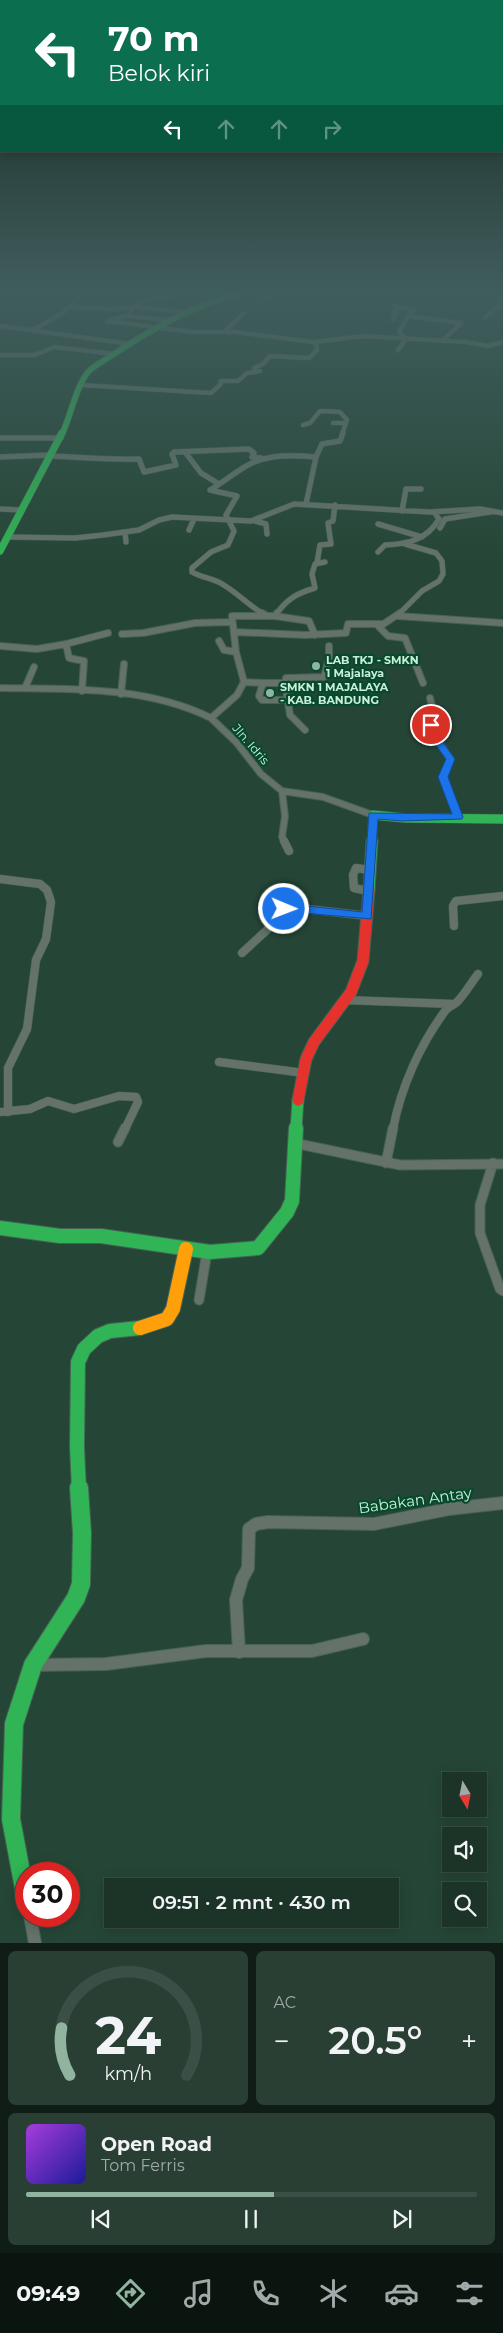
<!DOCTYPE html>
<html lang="id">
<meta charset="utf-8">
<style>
:root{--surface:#1c3428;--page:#293f34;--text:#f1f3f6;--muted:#a0aaa8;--line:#3a4f45;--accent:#90b49f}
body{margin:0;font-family:Montserrat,sans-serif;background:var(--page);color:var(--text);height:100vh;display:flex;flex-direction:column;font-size:19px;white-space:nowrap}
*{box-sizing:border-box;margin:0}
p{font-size:16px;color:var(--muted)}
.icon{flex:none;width:28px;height:28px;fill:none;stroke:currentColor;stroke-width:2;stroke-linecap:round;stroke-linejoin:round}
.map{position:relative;height:1943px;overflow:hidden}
.side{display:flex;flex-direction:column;gap:8px;padding:8px;background:#0f1d16;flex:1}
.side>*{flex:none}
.top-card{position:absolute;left:0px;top:0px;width:504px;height:152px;box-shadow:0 2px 12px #0003,0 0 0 1px var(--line);background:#0b6e4f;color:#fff;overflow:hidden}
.needle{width:32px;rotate:170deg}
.buttons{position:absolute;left:442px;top:1772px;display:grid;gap:10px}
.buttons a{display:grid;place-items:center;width:45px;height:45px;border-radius:0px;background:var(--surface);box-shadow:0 2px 12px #0003,0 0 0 1px var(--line);font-size:25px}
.speed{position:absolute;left:15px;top:1862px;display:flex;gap:10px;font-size:25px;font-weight:700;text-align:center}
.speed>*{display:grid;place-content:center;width:65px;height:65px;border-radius:50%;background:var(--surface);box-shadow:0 2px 12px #0003,0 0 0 1px var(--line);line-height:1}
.speed .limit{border:8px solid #d22;background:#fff;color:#111}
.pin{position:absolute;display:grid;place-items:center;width:42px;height:42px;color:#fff;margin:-21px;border:2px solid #fff;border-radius:50%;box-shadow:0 1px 5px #0007}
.me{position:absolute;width:55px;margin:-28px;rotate:91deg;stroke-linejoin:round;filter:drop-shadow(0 0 4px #0008)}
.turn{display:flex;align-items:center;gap:18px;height:105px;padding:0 25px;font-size:22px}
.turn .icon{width:65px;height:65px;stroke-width:2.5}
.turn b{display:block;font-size:35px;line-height:42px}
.lanes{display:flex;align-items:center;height:48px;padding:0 25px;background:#0003;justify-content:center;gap:25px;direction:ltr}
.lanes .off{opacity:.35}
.big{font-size:38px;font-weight:600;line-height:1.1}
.side .tile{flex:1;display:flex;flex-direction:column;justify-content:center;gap:8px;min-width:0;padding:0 18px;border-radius:8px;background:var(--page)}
.side .dial{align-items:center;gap:0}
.dial svg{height:130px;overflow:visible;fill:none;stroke:var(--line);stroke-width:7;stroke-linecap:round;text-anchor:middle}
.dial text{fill:var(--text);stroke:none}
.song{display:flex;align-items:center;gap:15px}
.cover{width:60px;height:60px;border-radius:8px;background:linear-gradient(135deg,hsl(280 70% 55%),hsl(240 70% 35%))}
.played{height:5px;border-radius:2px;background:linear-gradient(90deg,var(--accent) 55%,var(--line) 55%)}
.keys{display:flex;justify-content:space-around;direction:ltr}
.heat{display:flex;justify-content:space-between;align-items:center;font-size:28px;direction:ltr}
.side .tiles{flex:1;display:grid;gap:8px;grid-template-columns:1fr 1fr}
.tile:last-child{grid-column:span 2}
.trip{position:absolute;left:104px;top:1878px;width:295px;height:50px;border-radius:0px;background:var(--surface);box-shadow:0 2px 12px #0003,0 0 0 1px var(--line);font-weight:600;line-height:50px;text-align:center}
.menu{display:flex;height:80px;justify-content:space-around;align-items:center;background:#0b1510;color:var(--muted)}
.menu .icon{width:35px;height:35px}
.menu .current{color:var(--accent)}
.menu b{font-size:22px;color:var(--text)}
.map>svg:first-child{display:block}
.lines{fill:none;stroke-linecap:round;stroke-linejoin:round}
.street-far5-casing{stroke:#456253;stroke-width:5}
.street-far4-casing{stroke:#456253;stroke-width:6}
.street-far3-casing{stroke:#456253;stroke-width:8}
.street-far2-casing{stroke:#456253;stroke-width:9}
.street-far1-casing{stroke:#456253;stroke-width:11}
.street-casing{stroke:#456253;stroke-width:14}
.fast-far5-casing{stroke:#456253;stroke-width:7}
.fast-far4-casing{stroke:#456253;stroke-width:8}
.fast-far3-casing{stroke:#456253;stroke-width:10}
.fast-far2-casing{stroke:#456253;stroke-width:13}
.fast-far1-casing{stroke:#456253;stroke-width:16}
.fast-casing{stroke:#456253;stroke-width:20}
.slow-casing{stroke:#456253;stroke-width:16}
.jam-casing{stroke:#456253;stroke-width:13}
.street-far5{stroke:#64726a;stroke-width:4}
.street-far4{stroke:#64726a;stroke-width:5}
.street-far3{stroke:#64726a;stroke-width:6}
.street-far2{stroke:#64726a;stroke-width:8}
.street-far1{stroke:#64726a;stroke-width:9}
.street{stroke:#64726a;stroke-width:12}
.fast-far5{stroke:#30b455;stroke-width:5.5}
.fast-far4{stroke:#30b455;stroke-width:7}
.fast-far3{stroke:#30b455;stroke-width:9}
.fast-far2{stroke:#30b455;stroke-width:11}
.fast-far1{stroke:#30b455;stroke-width:14}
.fast{stroke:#30b455;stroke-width:18}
.slow{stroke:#ff9f0a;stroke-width:14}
.jam{stroke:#e5322d;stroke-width:11}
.route{fill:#1a73e8;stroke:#114b97}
.poi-dot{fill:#90b49f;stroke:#07492c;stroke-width:2}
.labels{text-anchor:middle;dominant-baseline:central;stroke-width:4.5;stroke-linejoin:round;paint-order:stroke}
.far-poi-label{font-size:11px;font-weight:bold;fill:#c9efd8;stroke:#07492c;text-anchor:start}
.street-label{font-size:12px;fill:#c9efd8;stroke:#07492c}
.near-street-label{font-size:15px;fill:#c9efd8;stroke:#07492c}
</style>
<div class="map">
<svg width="503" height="1943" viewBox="0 0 503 1943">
<rect width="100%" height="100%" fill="#254636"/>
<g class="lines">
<defs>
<path id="street-far5" d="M 189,290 C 176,297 142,297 134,306 C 131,310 132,313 127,316 L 107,321 L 192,332 L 235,332 L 313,342 L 364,336 L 466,342 L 488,346 L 503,342
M 250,290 L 273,293 L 264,300
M 496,290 L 502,296 L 501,306
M 394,306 L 414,310 L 408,316 L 461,323 L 442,341
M 69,307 L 111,309 L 133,307 L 185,312
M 128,316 L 169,320
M 485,318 L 496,308 L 503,307
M 393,320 L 397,313 L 393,313 L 401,307
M 0,326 L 131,344
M 33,330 L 64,312 L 78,298
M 225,331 L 244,313
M 398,350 L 406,339 L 399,332 L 408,316
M 0,355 L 35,355 L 54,347 L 115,354
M 81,385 L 211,393 L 220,385 L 221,381 L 238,381 L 247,373 L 260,371 L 254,368 L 263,364 L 270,356 L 309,358 L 317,350 L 316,342
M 333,423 L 346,423
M 303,425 L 310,423 L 320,411 L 340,412 L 347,420 L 342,434"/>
<path id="street-far4" d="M 0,438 L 61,438
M 185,452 L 201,473 L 219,484
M 50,456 C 80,457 110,460 139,459 L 144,472 L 176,465 L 172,454 L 174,452 L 249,449 L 254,453 L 252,457 L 261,458
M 0,457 L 51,455
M 306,504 L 316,457 L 322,444 L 340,441 L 343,433
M 0,509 L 22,510
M 402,511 L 406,489 L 421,489
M 255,521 L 266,524 L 267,534
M 378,524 L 422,537
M 440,528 L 445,519 L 490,512
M 189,530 L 194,519
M 125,532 L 126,542
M 8,537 L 75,538 L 103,535 L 139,530 L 159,520 L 172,517 L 251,521 L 294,504 L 430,512 L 480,509 L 503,513
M 378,552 L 385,545 C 408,544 427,540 439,519 L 434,512
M 317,563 L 320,545 L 331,544 L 328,523 L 333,521 L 335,505
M 265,615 C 249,606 238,593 222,584 C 213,578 202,578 192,572 L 192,568 L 211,552 L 228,545 L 234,531 L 226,515 L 237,496 L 210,490 C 224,482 236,471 250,464 C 270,454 294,455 316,457
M 276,615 C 286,599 298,593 315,588 L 312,574 L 315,564 L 325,562
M 398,615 L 422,591 L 439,581 L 443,574 L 442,561 L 436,553 L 405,544"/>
<path id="street-far3" d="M 262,613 L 267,616
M 400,613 L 379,627 L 388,636 L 405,638 L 423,683
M 275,616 L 277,613
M 398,616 L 503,623
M 234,632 L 305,635 L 346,633 L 348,624 L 381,624
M 122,634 L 143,633 L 195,623 L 231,622
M 219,641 L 224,650 L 236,652 L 244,682 L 237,695 L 211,718 L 236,742 L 261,774 L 282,791 L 323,797 L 373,815
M 66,644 L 108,633
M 0,646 L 37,649 L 66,644 L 69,658 L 84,661 L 82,691
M 236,652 L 232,616 L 275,616 L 309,621 L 315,635
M 244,682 L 263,683 L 259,696 L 262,700 L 288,700
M 263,683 L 285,683 L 290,715 L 305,730
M 285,683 L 286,678 L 324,677 L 329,659 L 329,646
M 0,688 C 71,689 146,686 211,718
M 25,688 L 34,667
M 121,694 L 124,664
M 430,698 L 433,710 L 431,729 L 450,759 L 443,777 L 458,817
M 282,791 L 285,816 L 282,837 L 285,842"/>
<path id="street-far2" d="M 284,841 L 289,851
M 0,879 L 40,884 L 47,890 L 51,902 L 46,939 L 36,960 L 27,1029 L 8,1068 L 8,1112
M 368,891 L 354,888 L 353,875 L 356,868 L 370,870
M 454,926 L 453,906 L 456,901 L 503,896
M 242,953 L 268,929 L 280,910 L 298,908 L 368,916
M 345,1000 L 453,1004
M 219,1062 L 304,1073
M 0,1112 L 30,1109 L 48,1101 L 74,1109 L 119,1096 L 136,1097 L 138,1102 L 125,1129
M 393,1129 C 401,1087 420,1045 445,1011 C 448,1007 454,1005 457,1002 C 465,994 471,983 478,974"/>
<path id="street-far1" d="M 118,1142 L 125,1128
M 294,1143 L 400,1165 L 503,1164
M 386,1163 L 393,1128
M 493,1163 L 480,1205 L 480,1233 L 500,1289 L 503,1291
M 199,1300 L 207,1252"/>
<path id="street" d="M 239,1652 L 236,1600 L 242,1579 L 248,1568 L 249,1529 L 256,1524 L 268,1522 L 374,1524 L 449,1509 L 503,1503
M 35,1665 L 106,1664 L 206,1651 L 312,1651 L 363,1639
M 30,1916 L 35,1943"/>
<path id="fast-far5" d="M 62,434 C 71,416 76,385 89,371 C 96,364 109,358 117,352 C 161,323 200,303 251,290"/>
<path id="fast-far4" d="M 0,551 L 62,433"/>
<path id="fast-far3" d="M 372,842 L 373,815 L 405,818 L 503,819"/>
<path id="fast-far2" d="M 369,890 L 372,841
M 296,1129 L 298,1100"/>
<path id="fast-far1" d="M 0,1228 L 60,1236 L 101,1236 L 210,1252 L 258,1248 L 287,1212 L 292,1201 L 296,1128
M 79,1490 L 77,1447 L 78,1362 L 84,1349 L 98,1336 L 110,1331 L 140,1328"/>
<path id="fast" d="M 26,1899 L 11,1819 L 14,1724 L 33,1665 L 76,1598 L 81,1584 L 82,1533 L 79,1488"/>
<path id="slow" d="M 140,1328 L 167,1319 L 173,1309 L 186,1249"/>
<path id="jam" d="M 298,1100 L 306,1059 L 314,1042 L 351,992 L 363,961 L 369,890"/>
</defs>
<use href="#street-far5" class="street-far5-casing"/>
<use href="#street-far4" class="street-far4-casing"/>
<use href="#street-far3" class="street-far3-casing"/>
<use href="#street-far2" class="street-far2-casing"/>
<use href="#street-far1" class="street-far1-casing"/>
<use href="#street" class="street-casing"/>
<use href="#fast-far5" class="fast-far5-casing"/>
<use href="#fast-far4" class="fast-far4-casing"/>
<use href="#fast-far3" class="fast-far3-casing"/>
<use href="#fast-far2" class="fast-far2-casing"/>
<use href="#fast-far1" class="fast-far1-casing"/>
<use href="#fast" class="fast-casing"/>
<use href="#slow" class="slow-casing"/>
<use href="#jam" class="jam-casing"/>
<use href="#street-far5" class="street-far5"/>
<use href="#street-far4" class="street-far4"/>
<use href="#street-far3" class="street-far3"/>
<use href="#street-far2" class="street-far2"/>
<use href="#street-far1" class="street-far1"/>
<use href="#street" class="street"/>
<use href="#fast-far5" class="fast-far5"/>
<use href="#fast-far4" class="fast-far4"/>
<use href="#fast-far3" class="fast-far3"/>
<use href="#fast-far2" class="fast-far2"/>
<use href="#fast-far1" class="fast-far1"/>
<use href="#fast" class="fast"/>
<use href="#slow" class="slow"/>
<use href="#jam" class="jam"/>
</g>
<linearGradient id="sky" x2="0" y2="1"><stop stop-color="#14261e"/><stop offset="0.52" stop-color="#405d5d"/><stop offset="1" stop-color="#405d5d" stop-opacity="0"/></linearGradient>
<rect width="503" height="562" fill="url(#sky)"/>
<path class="route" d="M 428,723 L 434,723 L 436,733 L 455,759 L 448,777 L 463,817 L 462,819 L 402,821 L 378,819 L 371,919 L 281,911 L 281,906 L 298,905 L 362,912 L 369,813 L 452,814 L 438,777 L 446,759 L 427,733 Z"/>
<g class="poi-dot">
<circle cx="316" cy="666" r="5"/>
<circle cx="270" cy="693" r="5"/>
</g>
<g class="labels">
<g class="far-poi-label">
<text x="326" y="660">LAB TKJ - SMKN<tspan x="326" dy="13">1 Majalaya</tspan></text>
<text x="280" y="687">SMKN 1 MAJALAYA<tspan x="280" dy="13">- KAB. BANDUNG</tspan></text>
</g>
<g class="street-label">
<text transform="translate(251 744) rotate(49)">Jln. Idris</text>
</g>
<g class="near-street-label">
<text transform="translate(415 1500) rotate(-8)">Babakan Antay</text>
</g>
</g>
</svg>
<div class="buttons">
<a><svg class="needle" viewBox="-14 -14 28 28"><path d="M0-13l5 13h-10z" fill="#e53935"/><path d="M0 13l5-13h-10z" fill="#a0aaa8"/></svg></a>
<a><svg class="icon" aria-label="sound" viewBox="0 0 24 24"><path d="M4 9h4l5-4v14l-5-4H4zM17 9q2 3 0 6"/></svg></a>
<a><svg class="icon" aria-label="search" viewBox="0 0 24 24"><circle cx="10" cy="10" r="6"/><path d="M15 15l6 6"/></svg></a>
</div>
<div class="speed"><div class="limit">30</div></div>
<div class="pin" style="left:431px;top:725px;background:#d93025"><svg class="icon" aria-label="arrive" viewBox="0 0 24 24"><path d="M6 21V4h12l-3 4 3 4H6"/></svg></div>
<svg class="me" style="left:284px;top:909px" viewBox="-20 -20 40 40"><circle r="17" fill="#1a73e8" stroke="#fff" stroke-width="3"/><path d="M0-11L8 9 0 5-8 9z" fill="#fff"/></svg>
<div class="trip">09:51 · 2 mnt · 430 m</div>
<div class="top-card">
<div class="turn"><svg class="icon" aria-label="left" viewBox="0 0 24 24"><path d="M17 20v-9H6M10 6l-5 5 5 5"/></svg><div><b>70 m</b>Belok kiri</div></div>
<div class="lanes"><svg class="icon" aria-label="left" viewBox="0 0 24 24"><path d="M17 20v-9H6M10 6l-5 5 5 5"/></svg><svg class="icon off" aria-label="ahead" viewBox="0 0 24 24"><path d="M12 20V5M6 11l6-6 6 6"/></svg><svg class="icon off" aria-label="ahead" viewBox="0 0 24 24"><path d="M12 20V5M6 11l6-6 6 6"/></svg><svg class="icon off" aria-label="right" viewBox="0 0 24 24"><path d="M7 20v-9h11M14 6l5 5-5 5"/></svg></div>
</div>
</div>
<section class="side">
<div class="tiles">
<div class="tile dial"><svg viewBox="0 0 100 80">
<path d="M14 69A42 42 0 1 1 86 69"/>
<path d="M14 69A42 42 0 0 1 9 40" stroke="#90b49f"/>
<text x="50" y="56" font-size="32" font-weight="700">24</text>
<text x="50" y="72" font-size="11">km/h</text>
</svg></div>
<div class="tile"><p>AC</p>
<div class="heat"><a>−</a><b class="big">20.5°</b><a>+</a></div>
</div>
<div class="tile">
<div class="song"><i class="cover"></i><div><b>Open Road</b><p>Tom Ferris</p></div></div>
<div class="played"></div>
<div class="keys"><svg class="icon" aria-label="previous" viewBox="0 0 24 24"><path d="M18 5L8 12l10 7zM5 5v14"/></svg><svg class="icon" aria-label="pause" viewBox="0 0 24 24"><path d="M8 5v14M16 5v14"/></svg><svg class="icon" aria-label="next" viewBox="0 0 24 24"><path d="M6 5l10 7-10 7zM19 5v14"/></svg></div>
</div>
</div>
</section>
<nav class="menu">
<b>09:49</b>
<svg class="icon current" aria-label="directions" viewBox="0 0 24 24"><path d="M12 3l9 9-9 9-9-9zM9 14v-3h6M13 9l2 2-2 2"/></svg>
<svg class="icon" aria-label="music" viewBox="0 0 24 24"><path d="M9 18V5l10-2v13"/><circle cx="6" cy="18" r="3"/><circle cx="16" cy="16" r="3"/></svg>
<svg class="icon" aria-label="phone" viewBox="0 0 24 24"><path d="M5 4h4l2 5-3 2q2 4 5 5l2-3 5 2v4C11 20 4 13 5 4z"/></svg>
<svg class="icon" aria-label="climate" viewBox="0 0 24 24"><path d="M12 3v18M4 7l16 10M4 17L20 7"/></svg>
<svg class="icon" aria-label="car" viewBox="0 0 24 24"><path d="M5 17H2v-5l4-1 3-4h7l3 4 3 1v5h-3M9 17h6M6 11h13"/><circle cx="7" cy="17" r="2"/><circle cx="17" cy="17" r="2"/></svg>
<svg class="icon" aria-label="filters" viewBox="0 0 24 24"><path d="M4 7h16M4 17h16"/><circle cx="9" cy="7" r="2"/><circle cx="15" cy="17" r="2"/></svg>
</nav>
